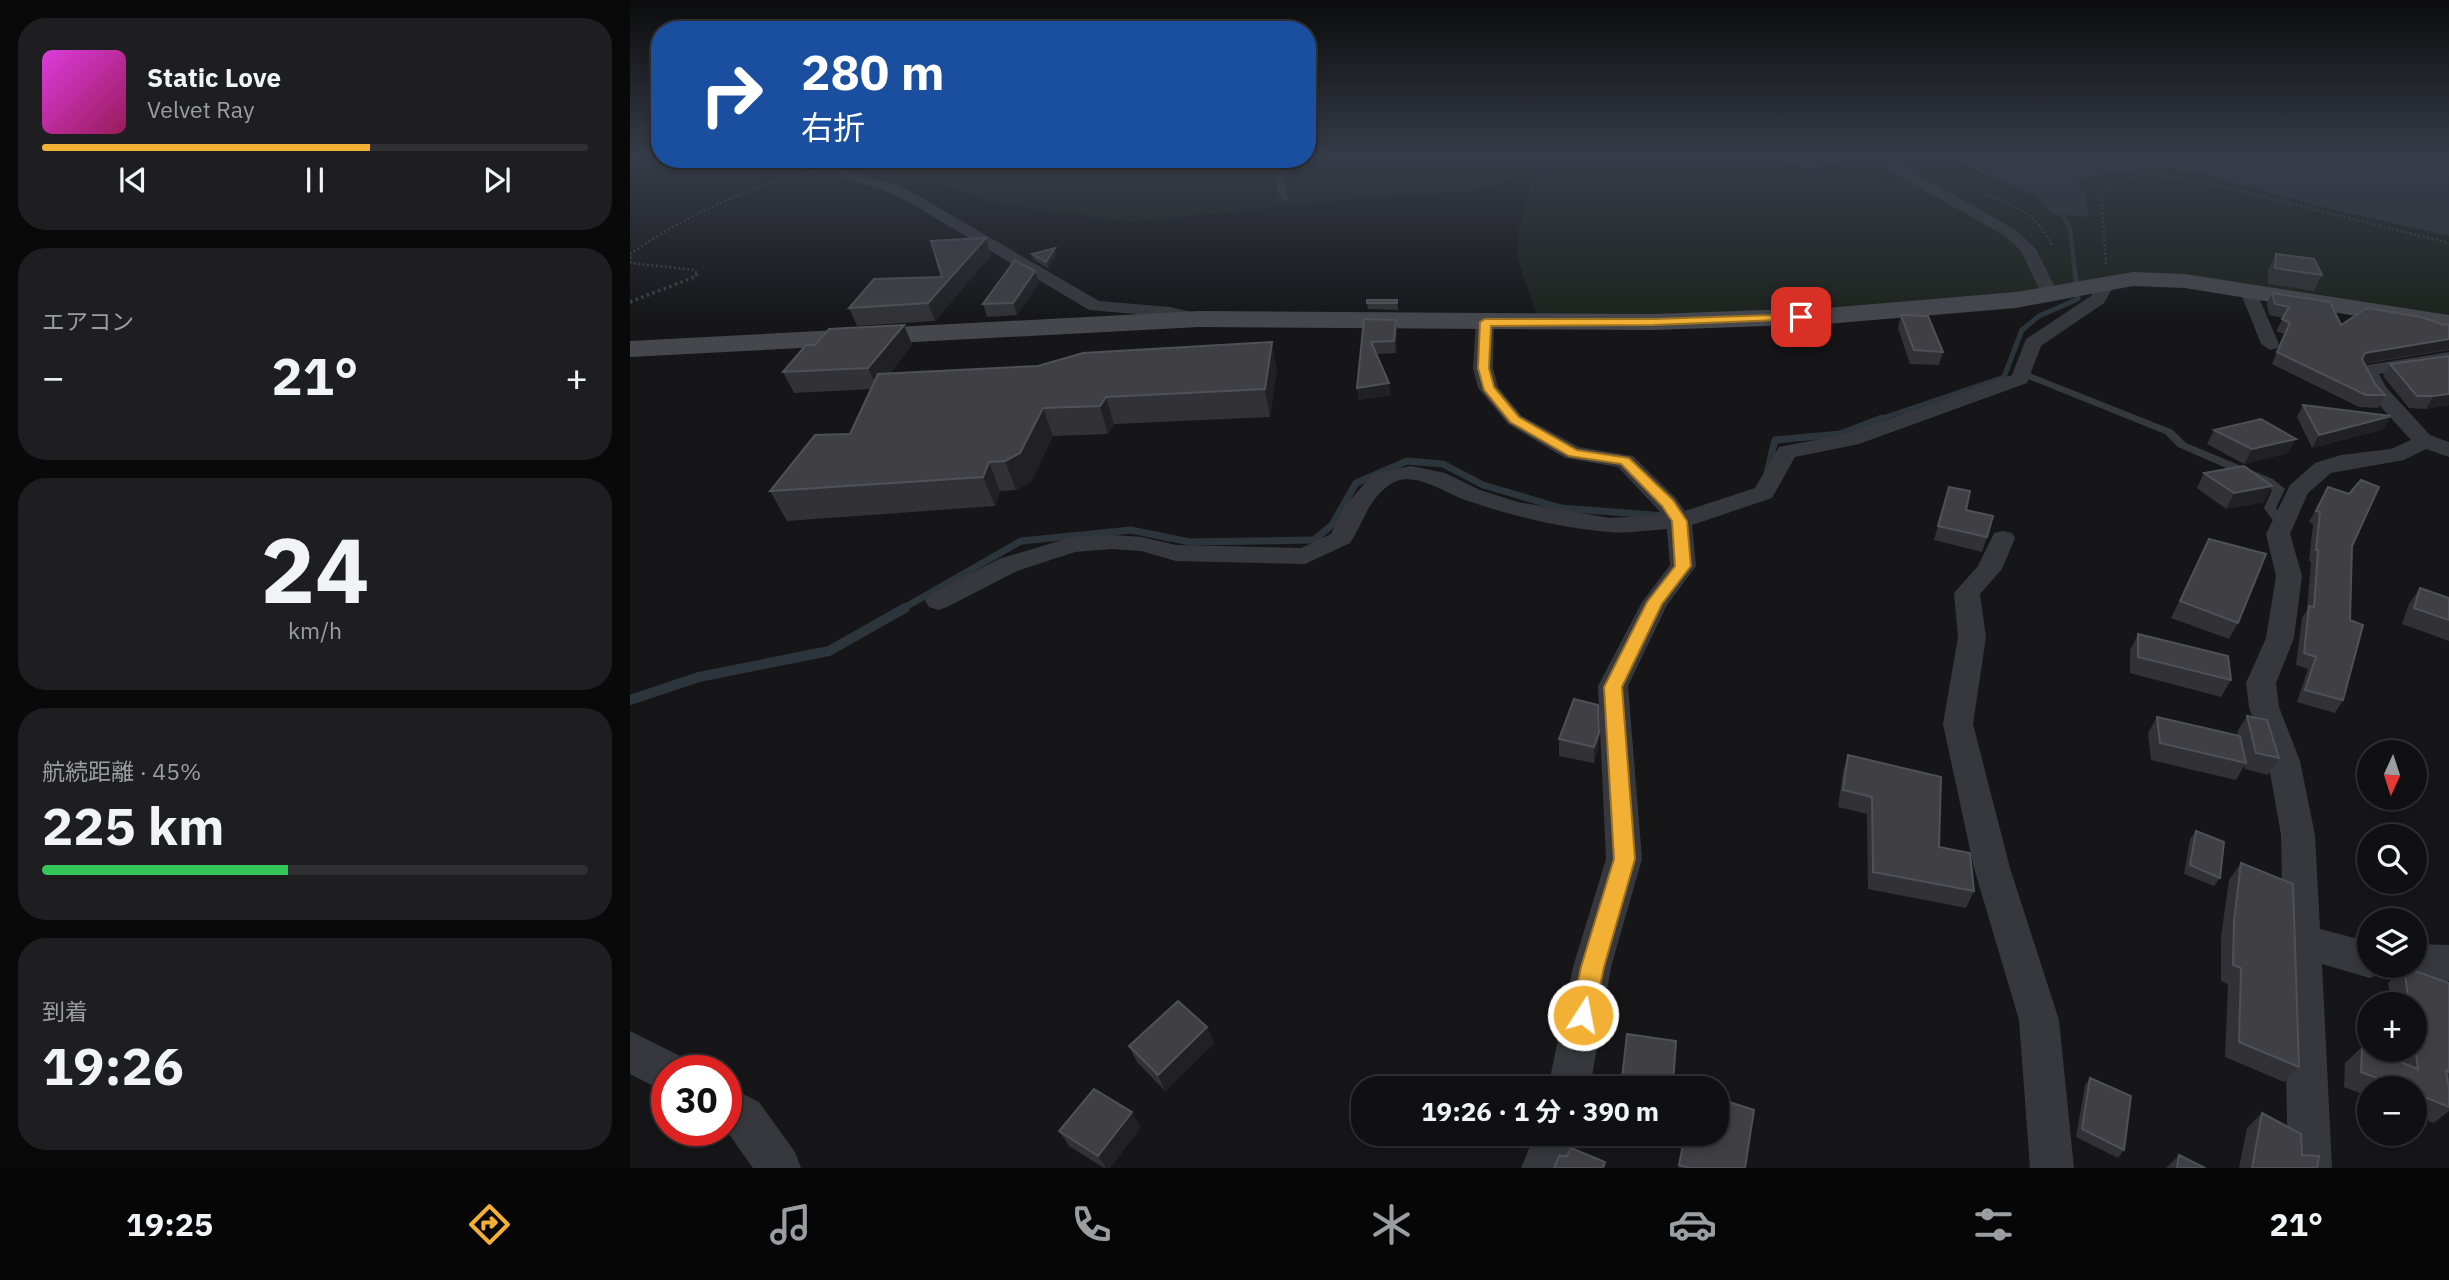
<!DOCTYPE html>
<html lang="ja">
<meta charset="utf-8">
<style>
:root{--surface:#101012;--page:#1e1e20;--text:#f1f3f6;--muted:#9c9d9f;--line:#303032;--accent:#f2b134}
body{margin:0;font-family:"IBM Plex Sans","Noto Sans JP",sans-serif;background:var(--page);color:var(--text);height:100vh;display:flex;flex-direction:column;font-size:26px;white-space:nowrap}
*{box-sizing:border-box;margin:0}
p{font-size:23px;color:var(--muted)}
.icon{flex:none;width:38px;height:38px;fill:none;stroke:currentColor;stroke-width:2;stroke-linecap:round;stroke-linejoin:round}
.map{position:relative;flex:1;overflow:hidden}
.panel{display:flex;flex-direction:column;gap:18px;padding:18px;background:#09090a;width:630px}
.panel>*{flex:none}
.top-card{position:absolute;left:21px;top:21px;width:665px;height:147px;border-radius:28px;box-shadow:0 4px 10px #0003,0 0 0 2px var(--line);background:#1a4fa0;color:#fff;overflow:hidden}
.needle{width:46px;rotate:183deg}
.buttons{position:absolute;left:1727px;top:740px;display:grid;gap:14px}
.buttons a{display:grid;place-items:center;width:70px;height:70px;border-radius:50%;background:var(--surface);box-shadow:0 4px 10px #0003,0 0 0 2px var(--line);font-size:35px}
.speed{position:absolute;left:21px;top:1055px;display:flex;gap:14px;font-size:35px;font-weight:700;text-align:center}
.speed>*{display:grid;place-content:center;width:91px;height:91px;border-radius:50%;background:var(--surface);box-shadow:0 4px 10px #0003,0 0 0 2px var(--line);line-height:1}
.speed .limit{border:10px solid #d22;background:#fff;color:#111}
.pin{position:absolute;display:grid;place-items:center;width:60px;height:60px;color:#fff;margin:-30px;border-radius:14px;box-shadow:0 4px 10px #0006}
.me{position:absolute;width:77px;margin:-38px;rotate:11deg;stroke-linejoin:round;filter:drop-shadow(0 0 5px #0008)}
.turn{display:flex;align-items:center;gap:24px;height:147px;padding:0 35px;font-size:32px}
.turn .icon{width:91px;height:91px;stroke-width:2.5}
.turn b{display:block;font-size:49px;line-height:60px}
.big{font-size:52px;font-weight:700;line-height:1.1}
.panel .card{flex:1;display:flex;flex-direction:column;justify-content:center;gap:10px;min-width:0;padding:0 24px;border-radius:28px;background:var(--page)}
.panel .dial{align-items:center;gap:0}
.dial b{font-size:91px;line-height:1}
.song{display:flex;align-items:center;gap:21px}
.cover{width:84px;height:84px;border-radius:10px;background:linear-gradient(135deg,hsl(300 70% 55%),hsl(330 70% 35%))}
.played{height:7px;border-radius:4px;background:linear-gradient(90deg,var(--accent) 60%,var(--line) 60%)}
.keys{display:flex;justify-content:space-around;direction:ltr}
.heat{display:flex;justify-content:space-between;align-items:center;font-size:38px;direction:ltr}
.charge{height:10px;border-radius:5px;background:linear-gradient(90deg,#34c759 45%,var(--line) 0)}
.trip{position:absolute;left:721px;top:1076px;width:378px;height:70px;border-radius:28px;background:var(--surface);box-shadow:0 4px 10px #0003,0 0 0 2px var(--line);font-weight:700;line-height:70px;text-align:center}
.dock{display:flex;height:112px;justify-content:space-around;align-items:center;background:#060607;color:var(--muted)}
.dock .icon{width:49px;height:49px}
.dock .on{color:var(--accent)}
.dock b{font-size:32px;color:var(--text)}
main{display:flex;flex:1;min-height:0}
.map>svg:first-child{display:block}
.green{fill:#1c231d}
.water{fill:#2c353c}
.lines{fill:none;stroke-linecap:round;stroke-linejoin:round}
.stream-far3{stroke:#2c353c;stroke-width:4.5}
.stream-far2{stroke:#2c353c;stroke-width:5}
.stream-far1{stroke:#2c353c;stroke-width:7}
.stream{stroke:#2c353c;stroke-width:10}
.path-far1{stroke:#3d3f44;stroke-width:2.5;stroke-dasharray:2 2.5;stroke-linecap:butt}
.path{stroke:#3d3f44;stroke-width:3.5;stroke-dasharray:2.5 3.5;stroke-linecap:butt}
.lane{fill:#37383d;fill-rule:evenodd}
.street{fill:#37383d;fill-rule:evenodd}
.secondary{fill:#45474d;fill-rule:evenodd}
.wall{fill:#323236}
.shaded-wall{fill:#212124}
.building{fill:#3f3f44;stroke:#4f5156;stroke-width:2}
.route{fill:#f2b134;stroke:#9d7322;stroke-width:2}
</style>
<main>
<section class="panel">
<div class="card">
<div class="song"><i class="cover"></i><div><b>Static Love</b><p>Velvet Ray</p></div></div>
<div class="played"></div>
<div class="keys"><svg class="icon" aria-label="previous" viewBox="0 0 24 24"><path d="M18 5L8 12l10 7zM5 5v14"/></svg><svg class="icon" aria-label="pause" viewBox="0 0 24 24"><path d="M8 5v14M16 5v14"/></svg><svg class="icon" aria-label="next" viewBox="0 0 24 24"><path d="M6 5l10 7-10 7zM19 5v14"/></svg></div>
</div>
<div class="card"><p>エアコン</p>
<div class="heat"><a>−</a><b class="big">21°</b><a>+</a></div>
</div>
<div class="card dial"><b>24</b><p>km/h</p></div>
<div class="card"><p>航続距離 · 45%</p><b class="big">225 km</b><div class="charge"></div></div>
<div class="card"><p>到着</p><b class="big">19:26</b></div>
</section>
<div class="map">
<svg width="1819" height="1168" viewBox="0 0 1819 1168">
<rect width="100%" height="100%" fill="#161618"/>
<path class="green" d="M 935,158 L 935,161 L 850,190 L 723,199 L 502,222 L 368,204 L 251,164 L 257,159 Z
M 1255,158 L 1819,158 L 1819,319 L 1546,276 L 1403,293 L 1123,314 L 908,318 L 888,261 L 888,232 L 902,179 L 944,169 L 978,165 L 1306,182 Z"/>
<path class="water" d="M 1322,158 L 1401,158 L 1433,165 L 1469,158 L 1819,158 L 1819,236 L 1696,208 L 1573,174 L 1541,169 L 1515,170 L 1455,177 L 1446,184 L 1454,191 L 1459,217 L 1422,214 L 1406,196 L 1342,169 L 1345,169 Z"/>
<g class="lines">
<path class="stream-far3" d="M 1428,207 L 1440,228 L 1445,273"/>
<path class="stream-far2" d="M 1247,420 L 1374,377 L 1392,330 L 1409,316 L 1448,299 L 1445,271"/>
<path class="stream-far1" d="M 1137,473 L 1145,440 L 1210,434 L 1252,418
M 272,609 L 391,541 L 501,530 L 560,542 L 684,540 L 702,525 L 726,483 L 777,461 L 813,464 L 853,485 L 931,508 L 1036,516"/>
<path class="stream" d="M 0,700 L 69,677 L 199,651 L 275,608"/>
<path class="path-far1" d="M 1420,158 L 1429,161 L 1445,158
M 1301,165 L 1359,158
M 1354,194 C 1384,205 1409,215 1422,246
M 1476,264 L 1471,192 L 1487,181 L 1507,176 L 1558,178 L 1819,243
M 66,273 L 65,270 L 1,263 L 0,254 C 61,212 124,184 196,168"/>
<path class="path" d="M 0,302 L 67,276 L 65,271"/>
<path class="lane" d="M 655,159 L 662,159 C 652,173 653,183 659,199 L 655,201 C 642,190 646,172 655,159 Z
M 1392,370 L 1543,430 L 1556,443 L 1643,479 L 1655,489 L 1646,508 L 1658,523 L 1657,526 L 1647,526 L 1634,508 L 1642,490 L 1635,485 L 1548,447 L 1535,434 L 1388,375 L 1388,371 Z"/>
<path class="street" d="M 1247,158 L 1260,158 L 1387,231 L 1406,249 L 1429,295 L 1426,299 L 1414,299 L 1391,251 L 1377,237 L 1260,171 Z
M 213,159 L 227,159 L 221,166 L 222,172 L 264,184 L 287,195 L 469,301 L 540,307 L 575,315 L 578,319 L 569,324 L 540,317 L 459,310 L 277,201 L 254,190 L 211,177 L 208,165 Z
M 1477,279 L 1485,284 L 1474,303 L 1411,346 L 1397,383 L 1229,444 L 1165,457 L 1142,498 L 1062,525 L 1066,566 L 1037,605 L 998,686 L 1012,859 L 981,967 L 960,1088 L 918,1088 L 943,967 L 976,859 L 968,686 L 1012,602 L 1040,565 L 1037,529 C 1018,530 998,534 979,532 C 932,528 882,516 838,501 C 815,494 782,467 758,486 C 738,500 733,524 720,543 L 675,564 L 546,561 L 511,551 L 482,549 L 445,552 L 387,571 L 317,607 L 308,610 L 299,607 L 295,601 L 299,595 L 369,559 L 442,537 L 482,535 L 512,537 L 546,545 L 671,548 L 701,534 L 715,506 L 743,474 L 781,466 L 815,473 L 850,490 L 888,502 L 980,518 L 1033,515 L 988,467 L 935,458 L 878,424 L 848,388 L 843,368 L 846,322 L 849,318 L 855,317 L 864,322 L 863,368 L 868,387 L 892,416 L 949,447 L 1003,456 L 1046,498 L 1055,511 L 1125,488 L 1149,447 L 1216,434 L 1382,375 L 1396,339 L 1461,296 L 1471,280 Z
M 1618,286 L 1626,291 L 1649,344 L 1647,348 L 1640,350 L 1631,344 L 1610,291 Z
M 1819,352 L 1819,364 L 1749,374 L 1756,387 L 1800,435 L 1819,442 L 1819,457 L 1796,449 L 1774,460 L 1701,473 L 1678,493 L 1660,534 L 1672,576 L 1664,638 L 1646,683 L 1649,707 L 1670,761 L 1685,835 L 1690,929 L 1740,942 L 1740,966 L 1756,966 L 1754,972 L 1740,978 L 1692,964 L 1702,1168 L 1658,1168 L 1651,835 L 1638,761 L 1619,707 L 1616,683 L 1636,638 L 1646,576 L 1636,534 L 1660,485 L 1685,463 L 1711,455 L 1761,449 L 1781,440 L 1740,395 L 1728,370 L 1731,366 Z
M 1373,531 L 1382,533 L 1385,538 L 1372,569 L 1350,594 L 1356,637 L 1343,724 L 1380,868 L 1429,1020 L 1444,1168 L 1400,1168 L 1389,1020 L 1344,868 L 1313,724 L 1328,637 L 1324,593 L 1348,566 L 1364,533 Z
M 1785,944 L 1819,945 L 1819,981 L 1785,980 L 1771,974 L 1768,966 L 1785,966 Z
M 0,1031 L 52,1057 L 58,1071 L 37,1071 L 37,1093 L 0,1074 Z
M 96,1086 L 129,1102 L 165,1152 L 171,1168 L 123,1168 L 96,1130 Z
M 905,1134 L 949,1134 L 935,1168 L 891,1168 Z"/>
<path class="secondary" d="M 1503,272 L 1555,274 L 1819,315 L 1819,331 L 1555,288 L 1503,286 L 1386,308 L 1196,324 L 1024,330 L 569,327 L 0,357 L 0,341 L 569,311 L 1024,314 L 1196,308 L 1386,292 Z"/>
</g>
<path class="wall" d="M 1139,158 L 1222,158 L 1181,170 Z
M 402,254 L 427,254 L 418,268 L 404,260 Z
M 1646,254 L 1692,275 L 1684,291 L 1638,284 L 1638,269 Z
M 361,255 L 305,321 L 227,326 L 219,308 L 312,277 Z
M 405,271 L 409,283 L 387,315 L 357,317 L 353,304 Z
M 1642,293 L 1711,325 L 1814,325 L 1819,324 L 1819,350 L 1734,364 L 1745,384 L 1755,395 L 1748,408 L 1729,407 L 1642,364 L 1654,334 L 1646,331 L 1653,318 L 1639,315 L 1637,304 Z
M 767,300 L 768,310 L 738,309 L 737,303 Z
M 1271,315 L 1313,352 L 1309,365 L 1280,364 L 1268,328 Z
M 734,319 L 766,320 L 767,331 L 766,353 L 746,354 L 761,395 L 729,400 L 727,388 Z
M 274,325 L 282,345 L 260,373 L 647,369 L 640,417 L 484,424 L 478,434 L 423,436 L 401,482 L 386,490 L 370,491 L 365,506 L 157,521 L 140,491 L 220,434 L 241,389 L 164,393 L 153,372 L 185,345 Z
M 1819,356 L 1819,405 L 1796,409 L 1779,408 L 1753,376 L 1760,364 Z
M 1673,405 L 1754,429 L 1682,448 L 1667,417 Z
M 1584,430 L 1658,453 L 1614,464 L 1577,444 Z
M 1574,473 L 1634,502 L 1596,509 L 1567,488 Z
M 1319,487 L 1357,537 L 1352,552 L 1304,540 Z
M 1698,487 L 1722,546 L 1713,700 L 1705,713 L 1667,702 L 1678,669 L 1666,665 L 1672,618 L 1677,610 L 1681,562 L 1679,561 L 1683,524 L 1679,522 Z
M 1579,539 L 1608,623 L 1599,639 L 1541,618 Z
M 1790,588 L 1819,598 L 1819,641 L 1772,624 L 1779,604 Z
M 1508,634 L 1601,680 L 1591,697 L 1500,673 L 1500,650 Z
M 1617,716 L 1649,758 L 1638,775 L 1615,769 L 1614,766 L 1606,780 L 1521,760 L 1518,733 L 1527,717 L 1608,735 L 1607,732 Z
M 969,733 L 968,750 L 964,763 L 929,756 L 929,739 Z
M 1218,755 L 1309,847 L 1344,891 L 1336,908 L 1238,889 L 1237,814 L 1208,807 L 1213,771 Z
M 1566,831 L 1590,878 L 1584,886 L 1554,874 L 1560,839 Z
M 1611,863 L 1669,1067 L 1654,1082 L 1595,1057 L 1598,984 L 1591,981 L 1591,937 L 1599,880 Z
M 1774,967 L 1819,983 L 1819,1111 L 1804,1123 L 1785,1116 L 1785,1088 L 1740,1088 L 1740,1097 L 1714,1087 L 1715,1063 L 1732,1047 L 1768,1061 L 1766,1050 L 1785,1050 L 1785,1004 L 1761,1004 L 1758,983 Z
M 577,1027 L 584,1043 L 535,1091 L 507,1062 L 499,1046 Z
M 1460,1078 L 1494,1150 L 1488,1158 L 1446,1137 L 1455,1085 Z
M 1632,1113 L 1672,1155 L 1687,1168 L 1609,1168 L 1617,1128 Z
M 511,1127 L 480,1168 L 474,1168 L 439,1146 L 429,1131 Z
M 1015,1134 L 1087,1134 L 1115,1168 L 1048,1168 L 1054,1140 Z
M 1549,1155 L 1575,1168 L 1536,1168 Z"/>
<path class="shaded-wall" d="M 1191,158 L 1222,158 L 1181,170 L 1183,160 Z
M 356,238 L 361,255 L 305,321 L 298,303 Z
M 425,248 L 427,254 L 418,268 L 416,262 Z
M 405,271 L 409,283 L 387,315 L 383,303 Z
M 766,320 L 767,331 L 766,353 L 764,341 Z
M 274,325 L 282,345 L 248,388 L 238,368 Z
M 1819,339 L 1819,349 L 1729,364 L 1735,353 Z
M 642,342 L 647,369 L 640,417 L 635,389 Z
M 759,383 L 761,395 L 729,400 L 727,388 Z
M 1819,394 L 1819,405 L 1796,409 L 1803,396 Z
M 476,397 L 484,424 L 478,434 L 470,406 Z
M 413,408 L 423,436 L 401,482 L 386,490 L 375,461 Z
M 1761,416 L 1754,429 L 1682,448 L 1689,435 Z
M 1666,439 L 1658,453 L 1614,464 L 1622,449 Z
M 359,462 L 370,491 L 365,506 L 353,477 Z
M 1642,486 L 1634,502 L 1596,509 L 1604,493 Z
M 969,733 L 968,750 L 964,763 L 964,747 Z
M 577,1027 L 584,1043 L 535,1091 L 528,1075 Z
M 502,1112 L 511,1127 L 480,1168 L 476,1168 L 468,1156 Z"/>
<path class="building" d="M 1174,158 L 1191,158 L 1183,160 Z
M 356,238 L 298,303 L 219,308 L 244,279 L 312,277 L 301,241 Z
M 425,248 L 416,262 L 402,254 Z
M 1646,254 L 1684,259 L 1692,275 L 1645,268 Z
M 385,260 L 405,271 L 383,303 L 353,304 Z
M 1642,293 L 1700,302 L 1711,325 L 1737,308 L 1791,317 L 1814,325 L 1819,324 L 1819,339 L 1735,353 L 1732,359 L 1745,384 L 1755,395 L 1736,395 L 1647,352 L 1660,323 L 1652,319 L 1659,307 L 1645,304 Z
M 737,300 L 767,300 L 767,303 L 737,303 Z
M 1271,315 L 1298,316 L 1313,352 L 1284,350 Z
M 734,319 L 766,320 L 764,341 L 741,342 L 759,383 L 727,388 Z
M 274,325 L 238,368 L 153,372 L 176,345 L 185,345 L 199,329 Z
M 642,342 L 635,389 L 476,397 L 470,406 L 413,408 L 390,453 L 375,461 L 359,462 L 353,477 L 140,491 L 185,435 L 220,434 L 248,374 L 408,366 L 453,353 Z
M 1819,356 L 1819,394 L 1803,396 L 1787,396 L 1760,364 Z
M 1673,405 L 1761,416 L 1689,435 Z
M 1631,419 L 1666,439 L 1622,449 L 1584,430 Z
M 1614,466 L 1642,486 L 1604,493 L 1574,473 Z
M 1731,480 L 1749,487 L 1722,546 L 1720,620 L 1733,625 L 1713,700 L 1675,690 L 1686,657 L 1674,653 L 1679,606 L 1684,607 L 1688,550 L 1686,550 L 1690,512 L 1686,511 L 1698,487 L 1719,494 Z
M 1319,487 L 1340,491 L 1336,510 L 1363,516 L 1357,537 L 1308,526 Z
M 1579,539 L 1636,554 L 1608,623 L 1550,601 Z
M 1790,588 L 1819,598 L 1819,620 L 1784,608 Z
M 1508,634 L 1598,656 L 1601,680 L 1508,657 Z
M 944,699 L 968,705 L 969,733 L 964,747 L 929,739 Z
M 1617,716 L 1637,720 L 1649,758 L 1626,753 Z
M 1527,717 L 1610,736 L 1616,763 L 1530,743 Z
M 1218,755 L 1311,777 L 1309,847 L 1340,853 L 1344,891 L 1243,872 L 1242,797 L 1213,790 Z
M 1566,831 L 1594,842 L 1590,878 L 1560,865 Z
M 1611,863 L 1663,884 L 1669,1067 L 1609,1042 L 1611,968 L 1603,965 L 1604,921 Z
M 1774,967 L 1819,983 L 1819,1072 L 1816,1070 L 1819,1088 L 1819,1107 L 1785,1093 L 1785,1088 L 1773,1088 L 1731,1072 L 1732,1047 L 1788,1069 L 1785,1045 L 1785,1004 L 1779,1004 Z
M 548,1001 L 577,1027 L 528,1075 L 499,1046 Z
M 997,1034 L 1046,1041 L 1043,1084 L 1058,1088 L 991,1088 Z
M 1460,1078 L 1501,1096 L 1494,1150 L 1452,1129 Z
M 464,1089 L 502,1112 L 468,1156 L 429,1131 Z
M 1087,1098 L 1124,1110 L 1115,1168 L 1060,1168 L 1049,1165 L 1055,1134 L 1087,1134 Z
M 1632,1113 L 1671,1134 L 1672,1155 L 1689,1156 L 1687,1168 L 1622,1168 Z
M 941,1148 L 975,1162 L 973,1168 L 924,1168 L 929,1156 L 937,1156 Z
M 1549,1155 L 1575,1168 L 1547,1168 Z"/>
<linearGradient id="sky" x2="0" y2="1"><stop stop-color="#0c0c0d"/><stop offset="0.49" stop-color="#363c48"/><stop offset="1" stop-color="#363c48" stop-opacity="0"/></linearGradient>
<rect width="1819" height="321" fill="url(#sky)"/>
<path class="route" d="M 1171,314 L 1175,315 L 1175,319 L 1024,325 L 861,326 L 859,368 L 864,387 L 889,417 L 947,450 L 999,458 L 1043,500 L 1057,521 L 1061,566 L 1032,604 L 992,687 L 1005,859 L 974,967 L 962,1024 L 953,1027 L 944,1024 L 941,1015 L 951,967 L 984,859 L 974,687 L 1017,602 L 1045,566 L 1042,521 L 1032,506 L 991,464 L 939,456 L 880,422 L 854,390 L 848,368 L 850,322 L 855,319 L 1024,319 Z"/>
</svg>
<div class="buttons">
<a><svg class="needle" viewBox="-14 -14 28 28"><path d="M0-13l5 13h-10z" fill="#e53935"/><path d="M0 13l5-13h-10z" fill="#9c9d9f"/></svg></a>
<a><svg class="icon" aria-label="search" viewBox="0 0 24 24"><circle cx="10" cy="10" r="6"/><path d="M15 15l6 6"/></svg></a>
<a><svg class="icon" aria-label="layers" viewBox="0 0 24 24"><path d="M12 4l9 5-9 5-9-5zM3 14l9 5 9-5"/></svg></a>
<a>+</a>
<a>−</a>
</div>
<div class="speed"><div class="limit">30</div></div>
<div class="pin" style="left:1171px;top:317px;background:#d93025"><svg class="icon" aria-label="arrive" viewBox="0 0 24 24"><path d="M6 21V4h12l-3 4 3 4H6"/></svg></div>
<svg class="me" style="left:953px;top:1015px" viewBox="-20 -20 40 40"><circle r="17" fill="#f2b134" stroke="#fff" stroke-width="3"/><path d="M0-11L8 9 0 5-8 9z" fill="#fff"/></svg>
<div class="trip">19:26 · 1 分 · 390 m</div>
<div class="top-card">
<div class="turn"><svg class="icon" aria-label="right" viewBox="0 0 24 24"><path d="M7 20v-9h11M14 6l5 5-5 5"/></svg><div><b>280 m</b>右折</div></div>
</div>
</div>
</main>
<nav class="dock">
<b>19:25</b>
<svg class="icon on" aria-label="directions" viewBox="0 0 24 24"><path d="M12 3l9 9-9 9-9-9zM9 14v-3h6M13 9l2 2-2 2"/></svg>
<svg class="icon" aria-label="music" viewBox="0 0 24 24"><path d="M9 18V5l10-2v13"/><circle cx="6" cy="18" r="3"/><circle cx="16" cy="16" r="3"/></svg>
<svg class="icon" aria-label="phone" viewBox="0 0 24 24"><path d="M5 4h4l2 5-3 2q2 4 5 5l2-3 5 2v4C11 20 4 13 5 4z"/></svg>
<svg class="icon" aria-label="climate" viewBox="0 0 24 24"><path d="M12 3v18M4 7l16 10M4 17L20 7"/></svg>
<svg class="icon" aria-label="car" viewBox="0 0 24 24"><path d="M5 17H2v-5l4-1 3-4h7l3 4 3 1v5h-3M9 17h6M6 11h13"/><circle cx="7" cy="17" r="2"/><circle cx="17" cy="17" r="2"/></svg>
<svg class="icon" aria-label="filters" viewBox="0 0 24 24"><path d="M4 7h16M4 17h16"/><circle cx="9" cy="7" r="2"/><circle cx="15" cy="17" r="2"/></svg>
<b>21°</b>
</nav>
